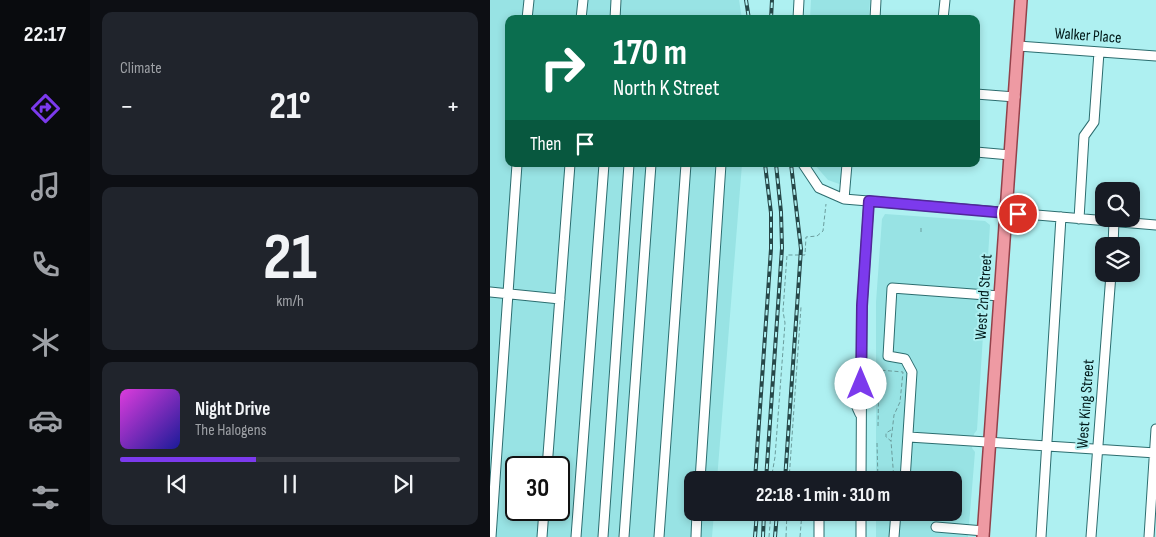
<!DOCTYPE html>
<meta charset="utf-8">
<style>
:root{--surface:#171b24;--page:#20242c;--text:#f1f3f6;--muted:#9ea1a6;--line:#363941;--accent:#7c3aed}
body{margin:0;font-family:"Sofia Sans Condensed",sans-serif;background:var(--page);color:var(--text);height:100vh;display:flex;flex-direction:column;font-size:19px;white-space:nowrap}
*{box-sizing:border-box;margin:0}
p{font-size:16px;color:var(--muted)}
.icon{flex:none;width:28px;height:28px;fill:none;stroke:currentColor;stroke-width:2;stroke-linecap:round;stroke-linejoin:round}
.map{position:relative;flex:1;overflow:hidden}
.sheet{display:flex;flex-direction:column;gap:12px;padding:12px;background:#0d0f14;width:400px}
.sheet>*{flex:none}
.hud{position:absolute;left:15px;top:15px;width:475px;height:152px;border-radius:10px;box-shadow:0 2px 8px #0003;background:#0b6e4f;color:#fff;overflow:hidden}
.buttons{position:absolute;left:605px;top:182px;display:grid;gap:10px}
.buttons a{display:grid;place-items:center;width:45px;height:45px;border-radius:10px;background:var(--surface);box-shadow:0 2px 8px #0003;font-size:25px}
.speed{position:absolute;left:15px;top:456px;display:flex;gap:10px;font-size:25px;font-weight:700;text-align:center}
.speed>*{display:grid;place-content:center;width:65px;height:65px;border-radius:50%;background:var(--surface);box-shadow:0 2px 8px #0003;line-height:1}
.speed .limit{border:2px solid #111;border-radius:8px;background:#fff;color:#111}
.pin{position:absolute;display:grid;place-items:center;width:42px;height:42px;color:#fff;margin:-21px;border:2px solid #fff;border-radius:50%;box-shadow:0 1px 5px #0007}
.me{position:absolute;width:55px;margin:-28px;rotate:0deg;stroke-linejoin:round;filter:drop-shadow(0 0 4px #0008)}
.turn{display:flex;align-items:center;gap:18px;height:105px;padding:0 25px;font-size:22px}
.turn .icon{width:65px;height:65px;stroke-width:2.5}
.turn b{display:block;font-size:35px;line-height:42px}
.then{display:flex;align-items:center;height:48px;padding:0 25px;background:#0003;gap:10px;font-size:19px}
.big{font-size:38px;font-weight:700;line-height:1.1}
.sheet .card{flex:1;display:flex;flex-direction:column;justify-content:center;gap:8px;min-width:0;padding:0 18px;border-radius:10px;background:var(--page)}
.sheet .dial{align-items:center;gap:0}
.dial b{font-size:65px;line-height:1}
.song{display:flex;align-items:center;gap:15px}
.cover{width:60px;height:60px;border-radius:8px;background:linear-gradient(135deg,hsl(300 70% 55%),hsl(240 70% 35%))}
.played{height:5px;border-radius:2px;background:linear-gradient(90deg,var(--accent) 40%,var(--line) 40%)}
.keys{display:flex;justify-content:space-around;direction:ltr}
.heat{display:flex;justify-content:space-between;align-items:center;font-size:28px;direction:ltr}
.trip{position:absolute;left:194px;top:471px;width:278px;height:50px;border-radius:10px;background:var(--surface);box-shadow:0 2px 8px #0003;font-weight:700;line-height:50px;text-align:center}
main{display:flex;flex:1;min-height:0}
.tabs{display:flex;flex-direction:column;width:90px;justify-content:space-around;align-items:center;background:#090b0e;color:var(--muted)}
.tabs .icon{width:35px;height:35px}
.tabs .current{color:var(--accent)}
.tabs b{font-size:22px;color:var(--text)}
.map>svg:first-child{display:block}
.built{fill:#98e3e4;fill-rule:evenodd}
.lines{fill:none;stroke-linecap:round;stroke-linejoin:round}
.minor-casing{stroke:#2c6d6f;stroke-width:11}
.major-casing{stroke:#93414a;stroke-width:14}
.path{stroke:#6b9d9d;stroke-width:1;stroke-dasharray:4 2.5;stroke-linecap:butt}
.minor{stroke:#fff;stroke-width:9}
.major{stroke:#ee9aa3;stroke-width:11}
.rail-casing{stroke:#264748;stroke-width:4}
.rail{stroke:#aef0f1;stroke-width:2;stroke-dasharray:5.5;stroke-linecap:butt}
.path-bridge{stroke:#6b9d9d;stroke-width:1;stroke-dasharray:4 2.5;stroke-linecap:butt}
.route-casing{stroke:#51269a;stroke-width:12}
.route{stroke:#7c3aed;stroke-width:9}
.labels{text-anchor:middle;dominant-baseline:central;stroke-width:4;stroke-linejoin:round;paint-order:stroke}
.street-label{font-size:16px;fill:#001919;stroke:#aef0f1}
</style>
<main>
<nav class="tabs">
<b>22:17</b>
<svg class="icon current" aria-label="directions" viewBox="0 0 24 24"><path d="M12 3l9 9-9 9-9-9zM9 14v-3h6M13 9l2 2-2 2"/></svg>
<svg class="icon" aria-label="music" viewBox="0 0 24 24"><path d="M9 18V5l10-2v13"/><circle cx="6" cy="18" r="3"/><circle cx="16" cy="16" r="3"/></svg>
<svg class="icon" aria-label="phone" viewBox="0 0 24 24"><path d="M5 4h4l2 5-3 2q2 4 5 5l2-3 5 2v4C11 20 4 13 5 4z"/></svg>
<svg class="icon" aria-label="climate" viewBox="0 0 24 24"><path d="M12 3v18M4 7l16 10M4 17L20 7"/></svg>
<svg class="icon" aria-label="car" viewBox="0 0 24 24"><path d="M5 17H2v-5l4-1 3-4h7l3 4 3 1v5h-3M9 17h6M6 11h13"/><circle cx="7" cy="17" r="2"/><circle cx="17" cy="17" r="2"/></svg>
<svg class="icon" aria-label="filters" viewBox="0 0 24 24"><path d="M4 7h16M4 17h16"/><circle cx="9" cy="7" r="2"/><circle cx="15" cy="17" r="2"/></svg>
</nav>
<section class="sheet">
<div class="card"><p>Climate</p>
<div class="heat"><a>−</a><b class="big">21°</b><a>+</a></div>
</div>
<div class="card dial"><b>21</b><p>km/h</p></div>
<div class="card">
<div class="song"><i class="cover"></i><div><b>Night Drive</b><p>The Halogens</p></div></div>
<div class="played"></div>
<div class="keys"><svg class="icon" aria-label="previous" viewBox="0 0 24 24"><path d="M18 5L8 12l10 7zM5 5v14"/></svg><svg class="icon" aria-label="pause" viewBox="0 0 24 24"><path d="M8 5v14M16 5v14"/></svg><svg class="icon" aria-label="next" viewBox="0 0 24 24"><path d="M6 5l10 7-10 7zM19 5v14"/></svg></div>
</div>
</section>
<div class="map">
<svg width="666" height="537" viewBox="0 0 666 537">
<rect width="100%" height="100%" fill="#aef0f1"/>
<path class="built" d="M 0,0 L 249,0 L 252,19 L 19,19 L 19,164 L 252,164 L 227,480 L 202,480 L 202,512 L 224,513 L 222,537 L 0,537 ZM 26,468 L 69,468 L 69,510 L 26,510 Z
M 321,0 L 380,0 L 379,19 L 320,19 Z
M 324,164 L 353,164 L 352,185 L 338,180 Z
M 395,214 L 495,221 L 500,225 L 487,430 L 484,434 L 482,448 L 485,452 L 478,537 L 386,537 L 386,513 L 462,512 L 462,480 L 386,480 L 386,302 L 392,219 Z"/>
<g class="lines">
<defs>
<path id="minor" d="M 37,19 L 39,0
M 91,19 L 93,0
M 125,19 L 126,0
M 308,19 L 309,0
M 385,19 L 386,0
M 453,19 L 455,0
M 528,46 L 666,56
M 486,94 L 525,97
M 486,152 L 520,155
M 313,164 L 329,188 L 354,199 L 666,225
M 354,199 L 357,164
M 589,219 L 594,136 L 604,122 L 609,52
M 623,246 L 624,221
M 0,292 L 70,299
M 370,414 C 363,401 361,382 370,370
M 419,437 L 666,453
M 57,468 L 80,164
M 210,480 L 231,164
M 371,480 L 372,306 L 379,201
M 415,480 L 422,372 L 415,359 L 398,356 L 402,288 L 510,296
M 446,527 L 494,531
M 1,537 L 27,164
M 52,537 L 54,510
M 86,537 L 114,164
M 113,537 L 139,164
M 134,537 L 161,164
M 169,537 L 196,164
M 206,537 L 207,512
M 329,537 L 329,512
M 371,537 L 371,512
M 404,537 L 406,512
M 551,537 L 571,217
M 601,537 L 621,274
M 659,537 L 666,429"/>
<path id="major" d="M 493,537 L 531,0"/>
</defs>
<use href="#minor" class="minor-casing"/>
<use href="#major" class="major-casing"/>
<path class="path" d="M 431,232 L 431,226
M 388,426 L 389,370 L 413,372 L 410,402 L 404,415 L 401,441
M 401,430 L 396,433 L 396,437 L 401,441 L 404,480
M 387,443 L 388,480
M 350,478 L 363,478
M 281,480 L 285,457 L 295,323 L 293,311 L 297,255 L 315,255 L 316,237 L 327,236 L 333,231 L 336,204
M 299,480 L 311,307
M 319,480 L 341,478
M 279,537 L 281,512
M 296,537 L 297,512
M 310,537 L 312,512"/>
<use href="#minor" class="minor"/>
<use href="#major" class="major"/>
<defs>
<path id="rail" d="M 256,0 L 259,19
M 281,19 L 282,0
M 265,480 L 281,249 L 281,213 L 275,164
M 276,480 L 292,248 L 291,212 L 286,164
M 295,480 L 311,249 L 301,164
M 265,537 L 267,512
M 273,537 L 274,512
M 285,537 L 287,512"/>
</defs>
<use href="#rail" class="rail-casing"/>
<use href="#rail" class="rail"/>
<path class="path-bridge" d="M 281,476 L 320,478"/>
</g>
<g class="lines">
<defs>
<path id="route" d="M 371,384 L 372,306 L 379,201 L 528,214"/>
</defs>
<use href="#route" class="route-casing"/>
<use href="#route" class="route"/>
</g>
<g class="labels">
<g class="street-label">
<text transform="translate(598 36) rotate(4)">Walker Place</text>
<text transform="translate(494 297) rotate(-86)">West 2nd Street</text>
<text transform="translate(596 404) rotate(-86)">West King Street</text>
</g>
</g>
</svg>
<div class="buttons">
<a><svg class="icon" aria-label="search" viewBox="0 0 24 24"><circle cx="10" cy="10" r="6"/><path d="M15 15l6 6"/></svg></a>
<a><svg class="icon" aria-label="layers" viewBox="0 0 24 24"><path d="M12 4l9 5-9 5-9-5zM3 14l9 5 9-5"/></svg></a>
</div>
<div class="speed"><div class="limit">30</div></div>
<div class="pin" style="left:528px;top:214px;background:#d93025"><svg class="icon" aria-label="arrive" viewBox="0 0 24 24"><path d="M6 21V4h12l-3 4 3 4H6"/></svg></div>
<svg class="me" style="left:371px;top:384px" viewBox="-20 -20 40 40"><circle r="19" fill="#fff"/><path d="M0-13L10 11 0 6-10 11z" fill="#7c3aed"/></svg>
<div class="trip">22:18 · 1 min · 310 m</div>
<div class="hud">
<div class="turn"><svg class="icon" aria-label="right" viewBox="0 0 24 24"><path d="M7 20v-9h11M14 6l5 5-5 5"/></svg><div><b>170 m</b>North K Street</div></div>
<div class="then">Then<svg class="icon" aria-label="arrive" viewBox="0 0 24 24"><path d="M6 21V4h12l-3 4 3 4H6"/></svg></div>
</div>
</div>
</main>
